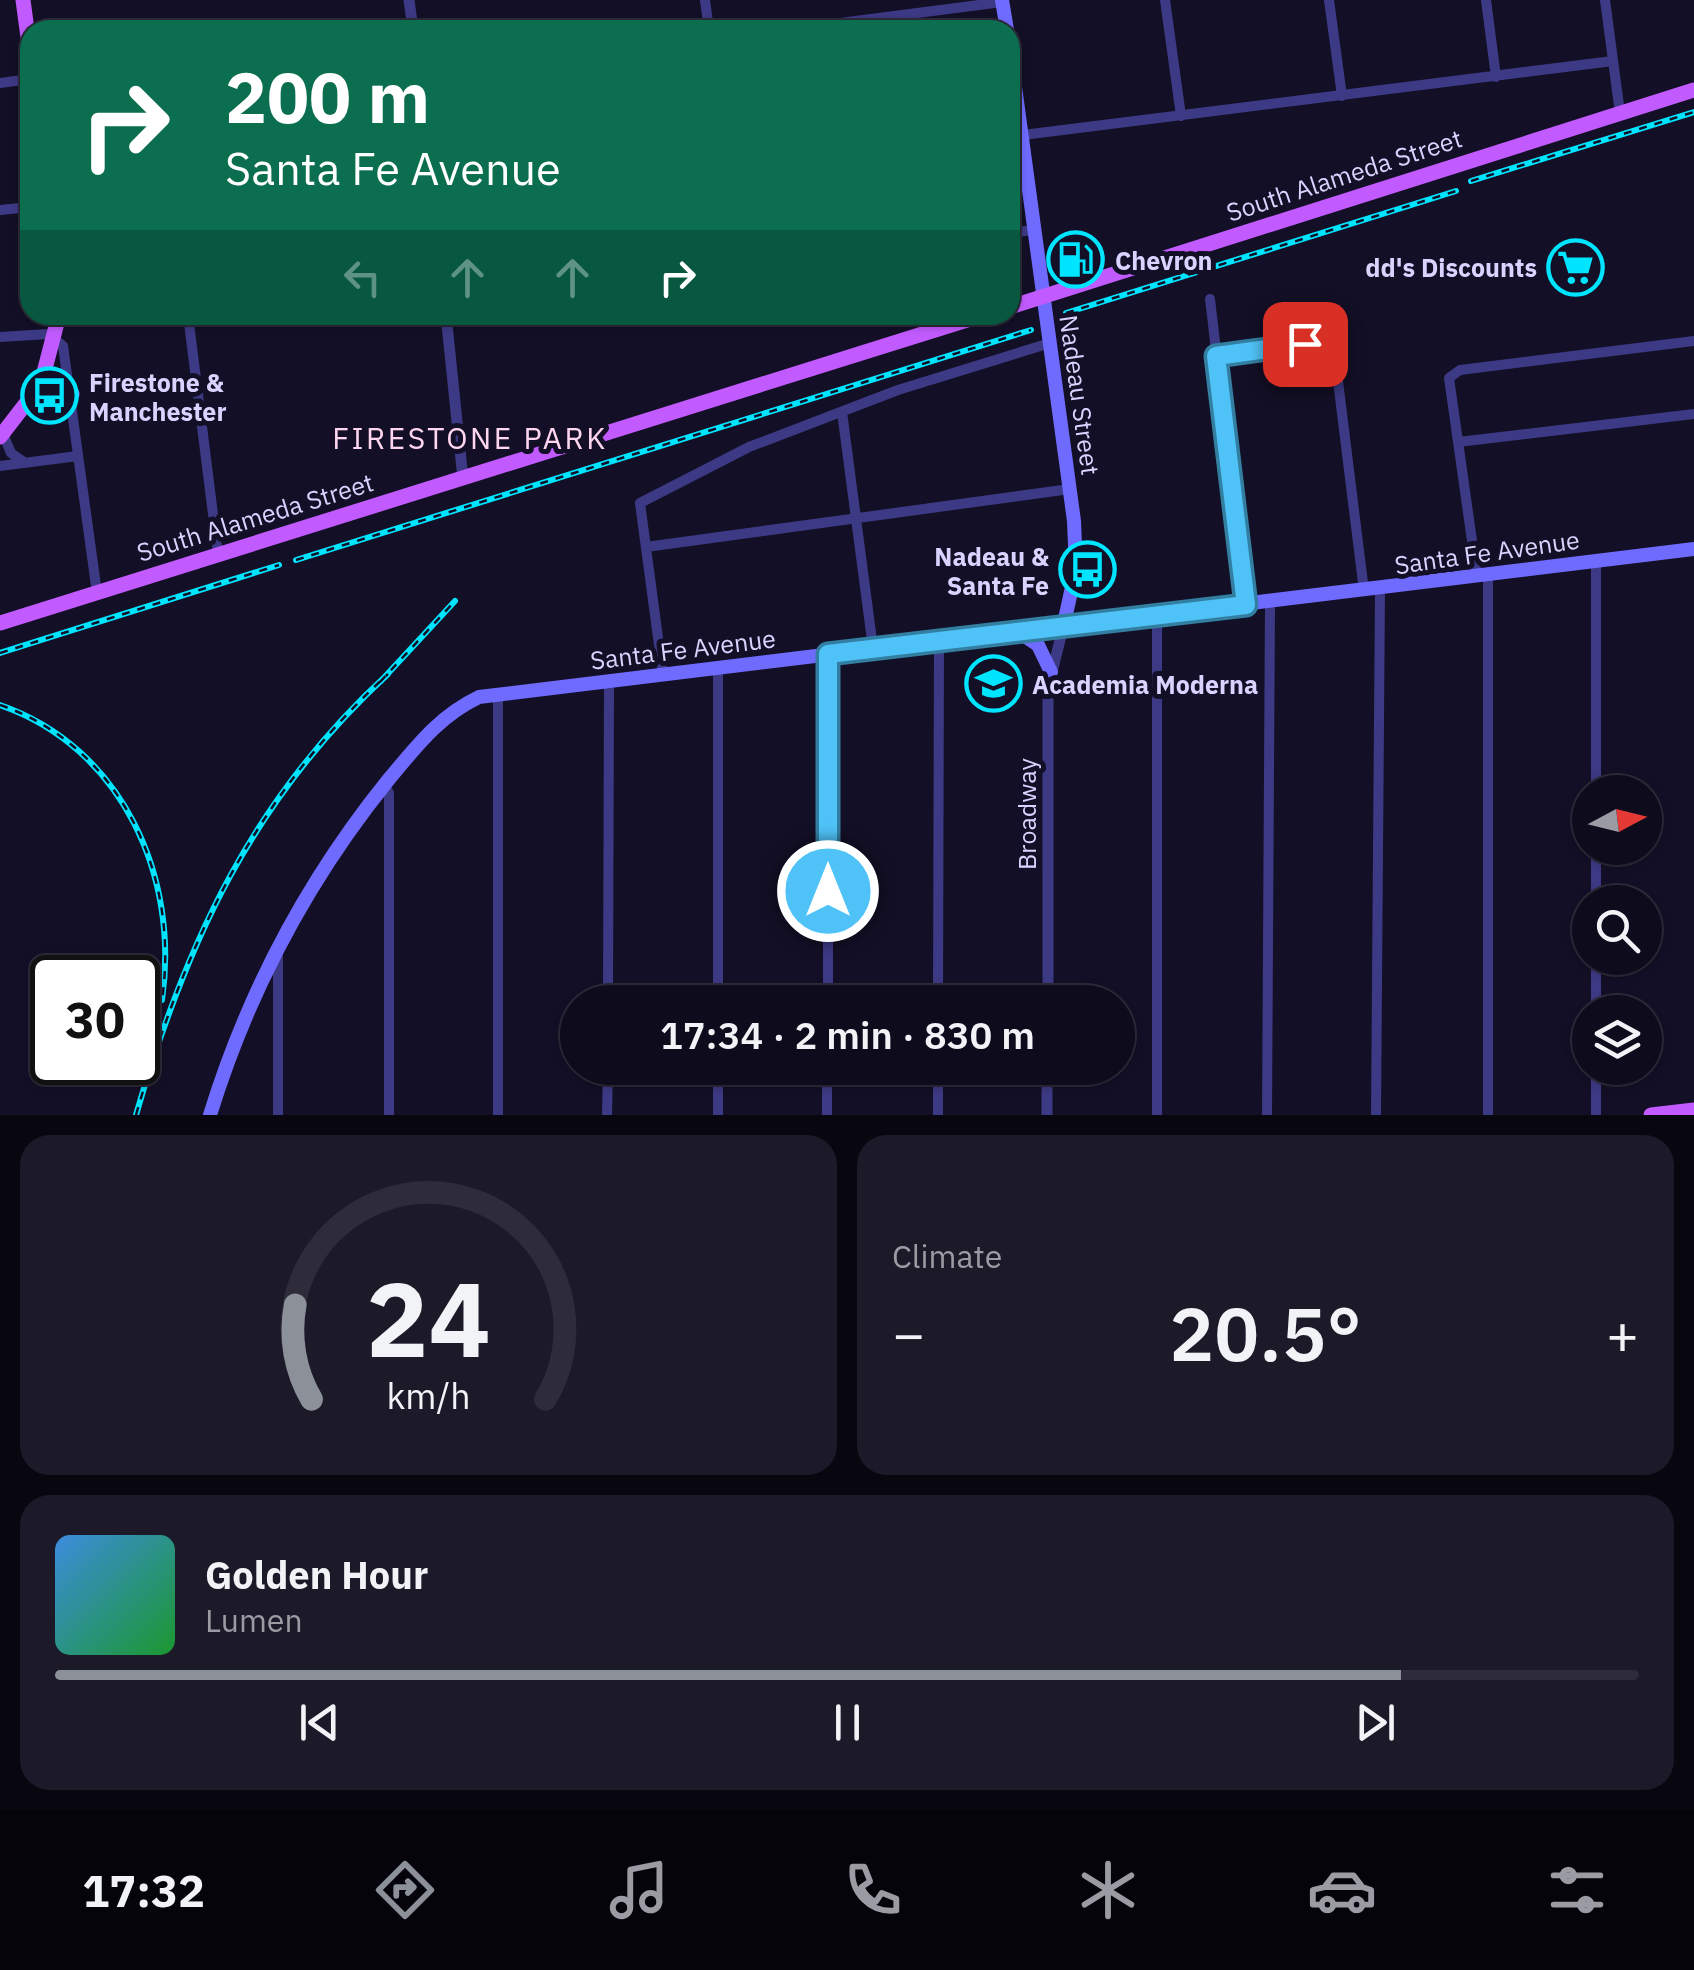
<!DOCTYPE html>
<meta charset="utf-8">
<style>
:root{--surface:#0e0b1c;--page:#1c1929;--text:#f1f3f6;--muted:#9b9ba3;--line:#2e2b3b;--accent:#8c9099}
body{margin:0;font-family:"IBM Plex Sans",sans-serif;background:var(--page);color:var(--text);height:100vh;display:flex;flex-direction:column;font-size:38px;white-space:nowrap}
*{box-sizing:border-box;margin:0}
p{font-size:32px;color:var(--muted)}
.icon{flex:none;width:55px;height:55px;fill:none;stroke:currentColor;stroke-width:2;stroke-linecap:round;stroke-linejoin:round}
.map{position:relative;height:1115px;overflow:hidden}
.sheet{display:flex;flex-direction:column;gap:20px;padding:20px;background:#08060f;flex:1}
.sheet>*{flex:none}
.hud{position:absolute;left:20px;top:20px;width:1000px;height:305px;border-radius:30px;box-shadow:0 2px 8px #0004,0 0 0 2px var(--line);background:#0b6e4f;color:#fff;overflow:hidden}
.needle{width:65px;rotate:83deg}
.fabs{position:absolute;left:1572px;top:775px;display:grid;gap:20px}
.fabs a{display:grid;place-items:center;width:90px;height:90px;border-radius:50%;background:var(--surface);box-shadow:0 2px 8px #0004,0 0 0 2px var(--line);font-size:50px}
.speed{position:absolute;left:30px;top:955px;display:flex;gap:20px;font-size:50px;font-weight:700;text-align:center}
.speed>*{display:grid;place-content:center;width:130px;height:130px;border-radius:50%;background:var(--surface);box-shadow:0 2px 8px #0004,0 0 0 2px var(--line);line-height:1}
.speed .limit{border:5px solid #111;border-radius:15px;background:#fff;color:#111}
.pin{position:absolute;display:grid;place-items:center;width:85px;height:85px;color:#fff;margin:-42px;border-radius:20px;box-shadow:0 5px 15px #0006}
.me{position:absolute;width:110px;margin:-55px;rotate:0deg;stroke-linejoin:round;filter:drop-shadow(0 0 8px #0008)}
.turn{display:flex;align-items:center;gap:35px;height:210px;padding:0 40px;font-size:45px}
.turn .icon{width:130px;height:130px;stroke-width:2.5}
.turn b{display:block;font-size:70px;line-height:85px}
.lanes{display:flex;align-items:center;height:95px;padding:0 40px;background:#0003;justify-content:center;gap:50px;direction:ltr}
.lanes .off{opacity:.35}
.big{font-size:75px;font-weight:600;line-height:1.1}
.sheet .widget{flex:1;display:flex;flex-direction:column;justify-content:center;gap:15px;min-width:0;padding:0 35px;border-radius:30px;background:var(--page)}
.sheet .dial{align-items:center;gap:0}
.dial svg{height:260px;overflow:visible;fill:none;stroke:var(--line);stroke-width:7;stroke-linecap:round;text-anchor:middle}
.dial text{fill:var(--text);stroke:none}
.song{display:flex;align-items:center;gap:30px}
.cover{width:120px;height:120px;border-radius:15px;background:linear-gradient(135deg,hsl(210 70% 55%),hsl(130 70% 35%))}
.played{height:10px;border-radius:5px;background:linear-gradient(90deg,var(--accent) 85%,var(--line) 85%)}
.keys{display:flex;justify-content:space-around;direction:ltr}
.heat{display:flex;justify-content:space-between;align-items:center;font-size:55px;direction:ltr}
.sheet .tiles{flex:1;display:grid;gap:20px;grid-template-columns:1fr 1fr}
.widget:last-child{grid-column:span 2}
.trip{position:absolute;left:560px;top:985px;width:575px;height:100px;border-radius:50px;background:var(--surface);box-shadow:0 2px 8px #0004,0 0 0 2px var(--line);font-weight:600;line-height:100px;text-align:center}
.tabs{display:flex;height:160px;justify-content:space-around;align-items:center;background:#06040b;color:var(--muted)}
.tabs .icon{width:70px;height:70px}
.tabs .on{color:var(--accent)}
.tabs b{font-size:45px;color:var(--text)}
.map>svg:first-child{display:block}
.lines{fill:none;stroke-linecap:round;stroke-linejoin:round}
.minor{stroke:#3d3a85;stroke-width:10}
.tertiary{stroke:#3d3a85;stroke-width:11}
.secondary{stroke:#6f6bff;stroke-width:14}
.primary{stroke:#c25bff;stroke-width:15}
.rail-casing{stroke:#00e5ff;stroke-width:6}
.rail{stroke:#130f26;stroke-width:2.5;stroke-dasharray:8;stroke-linecap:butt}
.route-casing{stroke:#337fa1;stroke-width:25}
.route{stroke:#4fc3f7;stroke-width:18}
.labels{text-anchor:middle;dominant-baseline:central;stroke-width:10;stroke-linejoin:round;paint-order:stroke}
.street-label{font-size:25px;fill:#d9d4ff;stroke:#130f26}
.poi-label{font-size:25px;font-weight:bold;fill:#d9d4ff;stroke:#130f26;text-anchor:start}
.quarter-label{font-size:30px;letter-spacing:2.5px;fill:#ffd6f0;stroke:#130f26}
</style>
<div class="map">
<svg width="1694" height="1115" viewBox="0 0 1694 1115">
<rect width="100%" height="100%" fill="#130f26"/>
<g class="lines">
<path class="minor" d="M 705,0 L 709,30
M 1165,0 L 1181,116
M 1329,0 L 1342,96
M 1486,0 L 1496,77
M 1605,0 L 1620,113
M 786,30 L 1002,2
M 0,83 L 30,79
M 1023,135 L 1613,61
M 0,210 L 30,207
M 1010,233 L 1033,230
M 1210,299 L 1246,605
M 188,315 L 218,554
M 0,337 L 48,334 L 63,346 L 97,593
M 1216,356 L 1333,341 L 1364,591
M 842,412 L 873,648
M 3,434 L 11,453 L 24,462
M 1458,442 L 1694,414
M 0,466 L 78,456
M 646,547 L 1070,489
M 1596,560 L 1596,792
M 1477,576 L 1449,378 L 1460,370 L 1694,341
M 828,654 L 828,1002
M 718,668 L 718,1002
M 663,675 L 640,503 L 749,447 L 898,390 L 1050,343
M 384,785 L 389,793 L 389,1115
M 1596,848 L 1596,902
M 278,954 L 278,1115
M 1596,958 L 1596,1012
M 608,1002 L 609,681
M 938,1002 L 939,641
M 498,1115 L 498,695
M 607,1115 L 608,1068
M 718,1115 L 718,1068
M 827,1115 L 827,1068
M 938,1115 L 938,1068
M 1157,1115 L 1157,617
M 1267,1115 L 1270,602
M 1376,1115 L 1380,589
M 1488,1115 L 1488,575
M 1596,1115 L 1596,1068"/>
<path class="tertiary" d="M 409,0 L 413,30
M 446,315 L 463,479
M 1048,1002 L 1048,688 L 1063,628
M 1047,1115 L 1047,1068"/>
<path class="secondary" d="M 1002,0 L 1007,30
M 1010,50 L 1074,521 L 1076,569 L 1063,628
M 1020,633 L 1038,645 L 1051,672
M 210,1115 C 248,992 308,879 389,779 C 416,747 439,716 479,697 L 1694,549"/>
<path class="primary" d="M 23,0 L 30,52
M 1010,307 L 1694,90
M 38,389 L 60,387 L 72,394
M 0,437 L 41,384 L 59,315
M 0,623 L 983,315
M 1651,1115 L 1694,1110"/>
<defs>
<path id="rail" d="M 1471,181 L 1694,112
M 1066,313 L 1456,191
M 296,560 L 1031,330
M 0,653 L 279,565
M 380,682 L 455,601
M 0,705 C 122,747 180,877 162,1000
M 136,1115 C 186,942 253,798 388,674"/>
</defs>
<use href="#rail" class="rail-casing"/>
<use href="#rail" class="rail"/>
</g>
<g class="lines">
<defs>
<path id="route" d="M 828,891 L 828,654 L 1246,605 L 1216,356 L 1305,344"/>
</defs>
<use href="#route" class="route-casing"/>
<use href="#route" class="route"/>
</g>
<defs>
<symbol id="fuel-ring" viewBox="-11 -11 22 22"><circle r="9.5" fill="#130f26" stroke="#00e5ff" stroke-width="1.5"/><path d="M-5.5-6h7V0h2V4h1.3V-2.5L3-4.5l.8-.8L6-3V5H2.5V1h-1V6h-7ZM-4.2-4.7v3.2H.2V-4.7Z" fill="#00e5ff"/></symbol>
<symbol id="supermarket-ring" viewBox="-11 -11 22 22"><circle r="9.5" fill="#130f26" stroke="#00e5ff" stroke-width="1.5"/><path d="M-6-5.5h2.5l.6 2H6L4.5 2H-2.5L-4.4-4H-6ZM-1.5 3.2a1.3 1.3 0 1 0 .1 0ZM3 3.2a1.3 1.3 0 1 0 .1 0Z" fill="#00e5ff"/></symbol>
<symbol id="bus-ring" viewBox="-11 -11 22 22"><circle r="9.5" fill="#130f26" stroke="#00e5ff" stroke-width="1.5"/><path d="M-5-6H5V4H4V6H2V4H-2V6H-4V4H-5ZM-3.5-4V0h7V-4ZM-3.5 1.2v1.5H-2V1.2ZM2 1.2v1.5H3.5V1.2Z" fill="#00e5ff"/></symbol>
<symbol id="school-ring" viewBox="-11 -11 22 22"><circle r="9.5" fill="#130f26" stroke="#00e5ff" stroke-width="1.5"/><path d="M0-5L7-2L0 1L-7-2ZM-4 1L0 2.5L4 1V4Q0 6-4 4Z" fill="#00e5ff"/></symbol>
</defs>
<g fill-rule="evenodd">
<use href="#fuel-ring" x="1044" y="228" width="63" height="63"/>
<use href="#supermarket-ring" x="1544" y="236" width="63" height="63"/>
<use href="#bus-ring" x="18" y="364" width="63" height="63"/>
<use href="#bus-ring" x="1056" y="538" width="63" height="63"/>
<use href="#school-ring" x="962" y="652" width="63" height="63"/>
</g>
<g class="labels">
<g class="street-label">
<text transform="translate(1344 175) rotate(-18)">South Alameda Street</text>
<text transform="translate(1080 395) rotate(82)">Nadeau Street</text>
<text transform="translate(255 517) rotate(-17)">South Alameda Street</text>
<text transform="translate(1487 552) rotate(-8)">Santa Fe Avenue</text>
<text transform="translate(683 649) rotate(-7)">Santa Fe Avenue</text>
<text transform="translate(1026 814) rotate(-90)">Broadway</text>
</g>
<g class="poi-label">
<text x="1115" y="260">Chevron</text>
<text x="1537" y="267" text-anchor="end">dd's Discounts</text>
<text x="89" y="382">Firestone &amp;<tspan x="89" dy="29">Manchester</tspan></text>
<text x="1049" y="556" text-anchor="end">Nadeau &amp;<tspan x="1049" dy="29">Santa Fe</tspan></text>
<text x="1032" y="684">Academia Moderna</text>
</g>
<g class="quarter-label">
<text x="470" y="437">FIRESTONE PARK</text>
</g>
</g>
</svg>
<div class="fabs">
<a><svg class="needle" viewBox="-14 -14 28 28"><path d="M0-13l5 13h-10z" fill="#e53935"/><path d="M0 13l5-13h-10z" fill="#9b9ba3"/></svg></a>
<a><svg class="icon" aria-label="search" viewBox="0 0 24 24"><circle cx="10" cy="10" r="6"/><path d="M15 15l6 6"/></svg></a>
<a><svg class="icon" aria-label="layers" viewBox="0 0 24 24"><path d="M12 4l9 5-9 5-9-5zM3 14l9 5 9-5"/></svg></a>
</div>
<div class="speed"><div class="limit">30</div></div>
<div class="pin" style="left:1305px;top:344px;background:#d93025"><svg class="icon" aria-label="arrive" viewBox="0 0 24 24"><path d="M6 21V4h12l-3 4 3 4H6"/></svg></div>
<svg class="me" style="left:828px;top:891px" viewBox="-20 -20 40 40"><circle r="17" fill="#4fc3f7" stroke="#fff" stroke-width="3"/><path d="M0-11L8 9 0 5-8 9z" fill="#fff"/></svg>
<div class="trip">17:34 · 2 min · 830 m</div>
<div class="hud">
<div class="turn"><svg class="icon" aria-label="right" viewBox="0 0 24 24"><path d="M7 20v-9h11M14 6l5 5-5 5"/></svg><div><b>200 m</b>Santa Fe Avenue</div></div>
<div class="lanes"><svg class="icon off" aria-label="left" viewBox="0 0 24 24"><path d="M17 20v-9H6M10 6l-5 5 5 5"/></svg><svg class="icon off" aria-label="ahead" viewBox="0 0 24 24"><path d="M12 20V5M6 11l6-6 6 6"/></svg><svg class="icon off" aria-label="ahead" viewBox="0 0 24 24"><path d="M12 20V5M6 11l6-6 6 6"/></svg><svg class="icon" aria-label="right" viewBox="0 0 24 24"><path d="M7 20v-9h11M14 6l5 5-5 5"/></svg></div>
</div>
</div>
<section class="sheet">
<div class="tiles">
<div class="widget dial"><svg viewBox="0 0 100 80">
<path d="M14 69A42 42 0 1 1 86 69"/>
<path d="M14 69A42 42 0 0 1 9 40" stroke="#8c9099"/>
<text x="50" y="56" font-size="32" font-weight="700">24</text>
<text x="50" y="72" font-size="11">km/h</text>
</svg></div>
<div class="widget"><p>Climate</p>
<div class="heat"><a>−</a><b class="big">20.5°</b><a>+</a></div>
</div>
<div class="widget">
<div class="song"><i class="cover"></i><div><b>Golden Hour</b><p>Lumen</p></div></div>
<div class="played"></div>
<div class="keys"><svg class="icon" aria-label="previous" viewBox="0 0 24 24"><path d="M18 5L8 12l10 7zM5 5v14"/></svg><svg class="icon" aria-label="pause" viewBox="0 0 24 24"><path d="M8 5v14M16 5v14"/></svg><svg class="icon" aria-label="next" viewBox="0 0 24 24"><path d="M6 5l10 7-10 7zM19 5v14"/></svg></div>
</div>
</div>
</section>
<nav class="tabs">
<b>17:32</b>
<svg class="icon on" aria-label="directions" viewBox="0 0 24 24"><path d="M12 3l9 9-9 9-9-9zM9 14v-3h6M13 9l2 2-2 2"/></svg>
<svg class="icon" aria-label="music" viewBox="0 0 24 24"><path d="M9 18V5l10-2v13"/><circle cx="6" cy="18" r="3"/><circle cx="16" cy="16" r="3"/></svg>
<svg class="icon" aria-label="phone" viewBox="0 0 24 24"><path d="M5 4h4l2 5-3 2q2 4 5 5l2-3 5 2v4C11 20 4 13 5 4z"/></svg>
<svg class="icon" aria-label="climate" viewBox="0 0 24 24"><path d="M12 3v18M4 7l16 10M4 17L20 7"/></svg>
<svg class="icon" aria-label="car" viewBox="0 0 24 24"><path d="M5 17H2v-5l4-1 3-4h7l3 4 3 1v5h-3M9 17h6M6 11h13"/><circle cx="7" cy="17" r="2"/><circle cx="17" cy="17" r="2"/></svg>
<svg class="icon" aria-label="filters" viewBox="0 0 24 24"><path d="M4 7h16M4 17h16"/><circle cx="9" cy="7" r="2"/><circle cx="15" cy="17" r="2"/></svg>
</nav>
